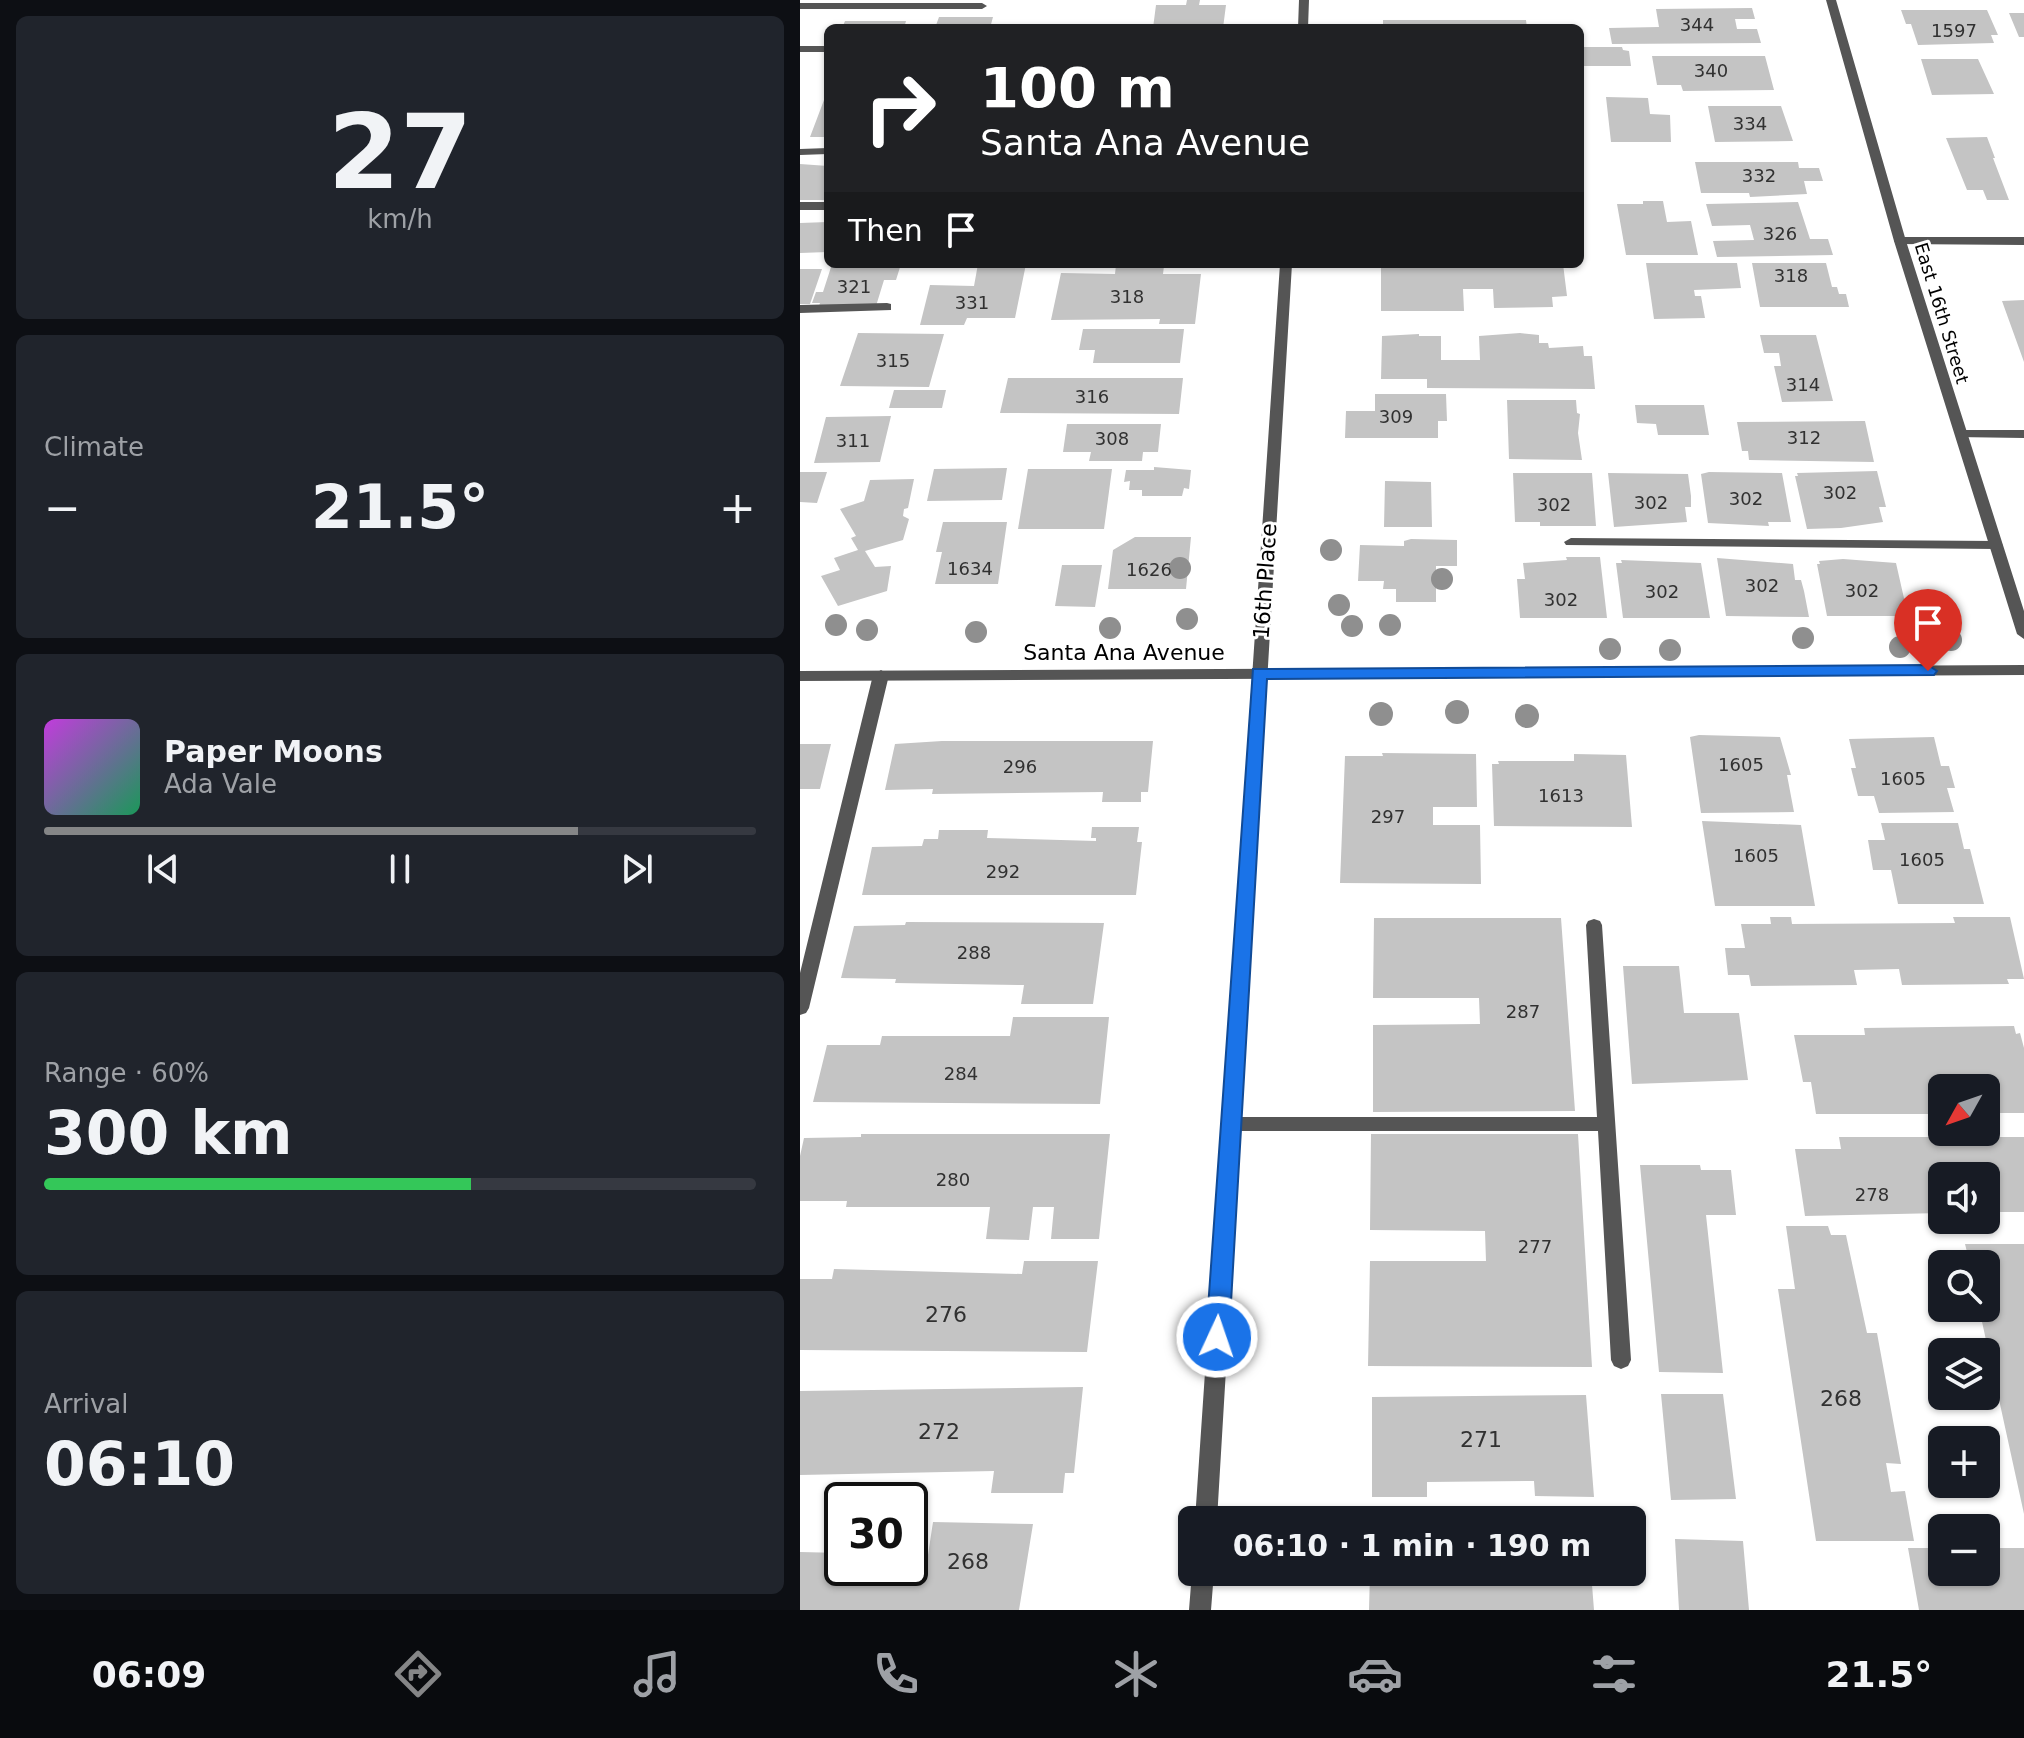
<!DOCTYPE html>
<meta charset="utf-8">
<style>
:root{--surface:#171b24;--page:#20242c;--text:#f1f3f6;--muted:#9ea1a6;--line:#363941;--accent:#858687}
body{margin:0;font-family:"DejaVu Sans",sans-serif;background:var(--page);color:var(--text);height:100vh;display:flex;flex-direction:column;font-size:30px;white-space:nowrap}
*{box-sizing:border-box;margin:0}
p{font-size:26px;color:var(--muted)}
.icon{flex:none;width:44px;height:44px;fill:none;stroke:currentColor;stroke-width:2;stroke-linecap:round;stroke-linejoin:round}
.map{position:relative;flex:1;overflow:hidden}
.details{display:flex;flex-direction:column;gap:16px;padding:16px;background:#0d0f14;width:800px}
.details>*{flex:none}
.top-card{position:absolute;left:24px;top:24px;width:760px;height:244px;border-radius:12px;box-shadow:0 2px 6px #0004;background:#202124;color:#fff;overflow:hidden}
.needle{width:52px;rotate:230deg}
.controls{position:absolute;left:1128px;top:1074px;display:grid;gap:16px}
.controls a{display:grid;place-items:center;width:72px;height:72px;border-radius:12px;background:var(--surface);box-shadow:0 2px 6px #0004;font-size:40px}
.speed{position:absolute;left:24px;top:1482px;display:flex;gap:16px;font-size:40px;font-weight:700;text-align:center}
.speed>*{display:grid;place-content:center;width:104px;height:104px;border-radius:50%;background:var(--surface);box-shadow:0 2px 6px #0004;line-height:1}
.speed .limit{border:4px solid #111;border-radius:12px;background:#fff;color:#111}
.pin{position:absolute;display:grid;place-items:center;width:68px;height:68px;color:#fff;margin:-82px -34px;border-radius:50% 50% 50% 0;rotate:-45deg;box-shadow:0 0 8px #0007}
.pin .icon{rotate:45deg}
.me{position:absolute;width:88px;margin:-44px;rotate:3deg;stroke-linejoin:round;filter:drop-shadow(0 0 6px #0008)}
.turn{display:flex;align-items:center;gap:28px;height:168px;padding:0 24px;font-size:36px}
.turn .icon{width:104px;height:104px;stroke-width:2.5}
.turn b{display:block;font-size:56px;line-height:68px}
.then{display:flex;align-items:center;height:76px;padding:0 24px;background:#0003;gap:16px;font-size:30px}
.big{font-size:60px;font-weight:600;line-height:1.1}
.details .card{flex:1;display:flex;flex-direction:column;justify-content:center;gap:12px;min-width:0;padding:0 28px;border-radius:12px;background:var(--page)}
.details .dial{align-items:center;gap:0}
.dial b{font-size:104px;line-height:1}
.song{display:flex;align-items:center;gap:24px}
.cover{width:96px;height:96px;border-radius:12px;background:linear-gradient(135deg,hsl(290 70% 55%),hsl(150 70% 35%))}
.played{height:8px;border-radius:4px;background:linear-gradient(90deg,var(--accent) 75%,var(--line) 75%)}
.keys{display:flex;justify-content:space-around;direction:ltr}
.heat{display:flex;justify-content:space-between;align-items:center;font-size:44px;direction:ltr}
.charge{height:12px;border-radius:6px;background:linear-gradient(90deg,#34c759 60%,var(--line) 0)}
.trip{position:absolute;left:378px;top:1506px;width:468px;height:80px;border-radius:12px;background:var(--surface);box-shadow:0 2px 6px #0004;font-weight:600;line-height:80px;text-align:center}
.menu{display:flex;height:128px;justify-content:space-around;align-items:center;background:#090b0e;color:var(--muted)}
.menu .icon{width:56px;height:56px}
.menu .selected{color:var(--accent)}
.menu b{font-size:36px;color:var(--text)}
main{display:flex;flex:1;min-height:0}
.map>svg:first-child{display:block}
.building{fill:#c4c4c4}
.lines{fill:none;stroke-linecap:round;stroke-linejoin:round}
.service{fill:#555;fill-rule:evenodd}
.minor{fill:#555;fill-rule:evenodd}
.tertiary{fill:#555;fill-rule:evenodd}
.tree{fill:#8f8f8f}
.route{fill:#1a73e8;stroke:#114b97;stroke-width:2}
.labels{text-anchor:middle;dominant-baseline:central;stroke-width:6;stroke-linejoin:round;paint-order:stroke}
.number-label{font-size:18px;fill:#313131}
.far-street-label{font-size:18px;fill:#000;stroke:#fff}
.street-label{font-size:22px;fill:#000;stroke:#fff}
.near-number-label{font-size:22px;fill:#313131}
</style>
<main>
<section class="details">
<div class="card dial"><b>27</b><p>km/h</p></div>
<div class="card"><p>Climate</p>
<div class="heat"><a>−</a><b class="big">21.5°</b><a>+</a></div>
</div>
<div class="card">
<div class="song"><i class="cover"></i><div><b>Paper Moons</b><p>Ada Vale</p></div></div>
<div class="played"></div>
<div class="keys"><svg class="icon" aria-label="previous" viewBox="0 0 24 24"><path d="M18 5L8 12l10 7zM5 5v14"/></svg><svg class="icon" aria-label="pause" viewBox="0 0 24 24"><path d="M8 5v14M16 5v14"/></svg><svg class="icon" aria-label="next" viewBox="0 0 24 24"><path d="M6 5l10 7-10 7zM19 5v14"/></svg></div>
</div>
<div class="card"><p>Range · 60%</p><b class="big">300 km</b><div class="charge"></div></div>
<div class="card"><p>Arrival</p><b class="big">06:10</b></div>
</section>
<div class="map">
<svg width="1224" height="1610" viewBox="0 0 1224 1610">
<rect width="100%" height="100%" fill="#fff"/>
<path class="building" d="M 387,0 L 400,0 L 399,5 L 426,5 L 423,28 L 353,28 L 356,5 L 386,5 Z
M 952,8 L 955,19 L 935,19 L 937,29 L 957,29 L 961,43 L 812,44 L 809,28 L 859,27 L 856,9 Z
M 1101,10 L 1187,10 L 1198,35 L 1191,35 L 1194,43 L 1118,45 L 1111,24 L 1106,24 Z
M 1209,13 L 1224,13 L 1224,37 L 1219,37 Z
M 139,17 L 193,17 L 190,28 L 135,28 Z
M 583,20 L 726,20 L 727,28 L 583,28 Z
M 45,21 L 106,21 L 104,28 L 42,28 Z
M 782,47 L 822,47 L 823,50 L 829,51 L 831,66 L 784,66 Z
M 852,56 L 965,56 L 974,90 L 883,91 L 881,85 L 857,85 Z
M 1121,59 L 1178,59 L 1194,94 L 1132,95 Z
M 806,97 L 848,98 L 850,114 L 870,115 L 871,142 L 811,142 Z
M 24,100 L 28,100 L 28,137 L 10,137 Z
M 908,106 L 981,106 L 993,141 L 915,142 Z
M 1187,137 L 1195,158 L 1193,158 L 1209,200 L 1187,200 L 1183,190 L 1167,190 L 1146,138 Z
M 895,162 L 998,162 L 999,168 L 1019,168 L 1023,181 L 1004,181 L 1007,194 L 950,197 L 949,193 L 901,193 Z
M 0,164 L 28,166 L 28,200 L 0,200 Z
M 843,201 L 863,201 L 867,222 L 891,221 L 898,255 L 826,255 L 817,204 L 843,204 Z
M 998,202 L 1010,239 L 1028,239 L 1033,255 L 917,257 L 913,241 L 954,240 L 950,225 L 912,226 L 906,204 Z
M 28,222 L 28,252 L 0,253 L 0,223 Z
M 846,263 L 937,263 L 941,288 L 894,290 L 895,296 L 901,296 L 905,318 L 854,319 Z
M 952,263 L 1026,263 L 1032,287 L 1037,287 L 1039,294 L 1046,294 L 1049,307 L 960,307 Z
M 32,264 L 101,264 L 96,280 L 84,280 L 76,306 L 19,306 L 20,303 L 12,303 L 16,292 L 23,292 Z
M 178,264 L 226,264 L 215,318 L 167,318 L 164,325 L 120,325 L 130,285 L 174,286 Z
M 648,264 L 763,264 L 767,296 L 752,297 L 753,307 L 694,308 L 693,289 L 663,289 L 664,311 L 581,311 L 581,267 L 649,267 Z
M 316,265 L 364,266 L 363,274 L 401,274 L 395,324 L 359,324 L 360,319 L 251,320 L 261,273 L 315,274 Z
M 0,269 L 22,269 L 10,304 L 0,304 Z
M 1224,300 L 1224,362 L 1202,301 Z
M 283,329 L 384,329 L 380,363 L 293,363 L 295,350 L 279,350 Z
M 58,333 L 144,334 L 129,387 L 40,386 Z
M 720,333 L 739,335 L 739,343 L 748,343 L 749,348 L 783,346 L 784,356 L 792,356 L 795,389 L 627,388 L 627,379 L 581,379 L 582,336 L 619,334 L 619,336 L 641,336 L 641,360 L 680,360 L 679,336 Z
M 960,335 L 1016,335 L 1033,401 L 982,402 L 974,366 L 981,366 L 979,353 L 964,353 Z
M 208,378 L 383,378 L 379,414 L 200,413 Z
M 94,390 L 146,390 L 142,408 L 89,408 Z
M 575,394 L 646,394 L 647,421 L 638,421 L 638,438 L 545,438 L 546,411 L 575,411 Z
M 707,400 L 776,400 L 777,413 L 780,414 L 778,433 L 782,460 L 709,459 Z
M 835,405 L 904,405 L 909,435 L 858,435 L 856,424 L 837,423 Z
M 91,416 L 80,462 L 14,463 L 26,417 Z
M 1065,421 L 1074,462 L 949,460 L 948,451 L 942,451 L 937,422 Z
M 267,424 L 361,424 L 358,452 L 343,452 L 342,461 L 289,461 L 291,452 L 263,452 Z
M 354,467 L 391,470 L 389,489 L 384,488 L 382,496 L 342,496 L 342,490 L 329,490 L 330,481 L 324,482 L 326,470 L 354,470 Z
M 207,468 L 202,500 L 127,501 L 134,469 Z
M 228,469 L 312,469 L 304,529 L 218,529 Z
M 1077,471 L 1086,507 L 1079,507 L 1083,522 L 1041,528 L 1007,529 L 995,476 L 998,476 L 997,473 Z
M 0,472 L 27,472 L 17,503 L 0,502 Z
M 909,472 L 982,473 L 991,522 L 968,522 L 969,526 L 908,523 L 901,474 Z
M 713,473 L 792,473 L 796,526 L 740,526 L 740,522 L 715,522 Z
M 808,473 L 888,474 L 891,496 L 891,507 L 885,507 L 887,522 L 814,527 Z
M 114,479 L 108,508 L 104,509 L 103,516 L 109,519 L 103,540 L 65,551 L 75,567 L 91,566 L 87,591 L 38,606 L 21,576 L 40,570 L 34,558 L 58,550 L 51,538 L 56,536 L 40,509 L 64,501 L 70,480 Z
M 585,481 L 631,482 L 632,527 L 584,527 Z
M 143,522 L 207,522 L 198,584 L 135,584 L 142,552 L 136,552 Z
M 335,537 L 391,537 L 386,589 L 308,589 L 313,550 Z
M 611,539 L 657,540 L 657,566 L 636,566 L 636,602 L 596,602 L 596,589 L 583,589 L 584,581 L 558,581 L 560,545 L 604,546 L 604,541 Z
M 766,557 L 800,557 L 807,618 L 720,618 L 717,579 L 725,579 L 723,563 L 767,560 Z
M 917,558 L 993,564 L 995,580 L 1001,580 L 1004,591 L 1009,617 L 926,616 Z
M 1043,559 L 1096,563 L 1108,616 L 1027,616 L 1017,564 L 1020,564 L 1019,561 Z
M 821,560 L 901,563 L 910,618 L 823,618 L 816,563 L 822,563 Z
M 262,565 L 302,565 L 295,607 L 255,606 Z
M 899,735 L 980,737 L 991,775 L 987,775 L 994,812 L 901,813 L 890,737 Z
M 1134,737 L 1141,766 L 1149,766 L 1155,788 L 1147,788 L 1154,812 L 1079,813 L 1074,796 L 1058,796 L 1051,768 L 1056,768 L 1049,739 Z
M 142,741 L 353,741 L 348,792 L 341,792 L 341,802 L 302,802 L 303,792 L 132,794 L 133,789 L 85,790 L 95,744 Z
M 0,744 L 31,744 L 20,789 L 0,789 Z
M 582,753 L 676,754 L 677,807 L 633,807 L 633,825 L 680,825 L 681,884 L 540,883 L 545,756 L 583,756 Z
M 774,754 L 826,755 L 832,827 L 694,826 L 692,764 L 699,764 L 698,761 L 774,761 Z
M 902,821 L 1001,825 L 1015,906 L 915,906 Z
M 1081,823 L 1158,823 L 1164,849 L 1170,849 L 1184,904 L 1098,904 L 1091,870 L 1073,870 L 1068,840 L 1085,840 Z
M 292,827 L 339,827 L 337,842 L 342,842 L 336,895 L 62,895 L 72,847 L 122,846 L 124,839 L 138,839 L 139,830 L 188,830 L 187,838 L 296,841 L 296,838 L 291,838 Z
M 970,917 L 991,917 L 992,924 L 1155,923 L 1153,917 L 1210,917 L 1224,979 L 1207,979 L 1209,984 L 1102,985 L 1099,969 L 1054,970 L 1057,985 L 951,986 L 949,975 L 928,975 L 925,948 L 945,948 L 941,924 L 971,924 Z
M 574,918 L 761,918 L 775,1111 L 573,1112 L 573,1025 L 680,1024 L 679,998 L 573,998 Z
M 106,922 L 304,923 L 293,1004 L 221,1004 L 224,985 L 95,983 L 96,979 L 41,978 L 54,926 L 105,925 Z
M 823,966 L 879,966 L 884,1013 L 939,1013 L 948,1080 L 832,1084 Z
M 213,1017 L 309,1017 L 300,1104 L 13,1102 L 27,1045 L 80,1045 L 82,1036 L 210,1036 Z
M 1214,1026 L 1216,1034 L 1220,1033 L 1224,1048 L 1224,1113 L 1186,1113 L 1186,1088 L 1142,1088 L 1142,1114 L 1016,1114 L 1011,1082 L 1003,1082 L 994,1035 L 1065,1035 L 1064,1028 Z
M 61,1134 L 310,1134 L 299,1239 L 251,1239 L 254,1207 L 233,1207 L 229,1240 L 186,1239 L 190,1207 L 46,1207 L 47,1201 L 0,1201 L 0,1156 L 4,1138 L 61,1137 Z
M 571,1134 L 778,1134 L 792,1367 L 568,1366 L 570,1261 L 686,1261 L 685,1231 L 570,1230 Z
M 1039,1137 L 1224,1137 L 1224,1212 L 1186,1212 L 1186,1176 L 1142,1176 L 1142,1213 L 1005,1216 L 995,1149 L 1041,1149 Z
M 840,1165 L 900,1165 L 901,1170 L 931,1170 L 936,1215 L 906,1215 L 923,1373 L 859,1372 Z
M 986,1226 L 1028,1226 L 1031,1235 L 1046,1235 L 1067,1333 L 1077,1333 L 1101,1464 L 1086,1463 L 1091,1492 L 1105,1491 L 1114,1541 L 1016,1541 L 978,1289 L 995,1289 Z
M 1165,1244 L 1224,1244 L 1224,1514 L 1179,1308 L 1186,1308 L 1186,1264 L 1170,1264 Z
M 224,1261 L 298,1261 L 287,1352 L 0,1350 L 0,1279 L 32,1279 L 34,1269 L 222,1274 Z
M 283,1387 L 274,1473 L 265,1473 L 263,1493 L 191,1493 L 194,1471 L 0,1475 L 0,1391 Z
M 861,1394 L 923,1394 L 936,1499 L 871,1500 Z
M 786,1395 L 794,1497 L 735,1496 L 734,1481 L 627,1482 L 627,1497 L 572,1497 L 572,1397 Z
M 133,1522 L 233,1524 L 219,1610 L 0,1610 L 0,1552 L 42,1553 L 42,1568 L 110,1568 L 110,1554 L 128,1555 Z
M 875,1539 L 943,1541 L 949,1610 L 879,1610 Z
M 1108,1548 L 1142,1548 L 1142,1572 L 1186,1572 L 1186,1548 L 1224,1548 L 1224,1610 L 1119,1610 Z
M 570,1572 L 791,1572 L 794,1610 L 569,1610 Z"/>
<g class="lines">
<path class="service" d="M 0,3 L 182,3 L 187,6 L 182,9 L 0,9 Z
M 0,46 L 28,46 L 28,52 L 0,52 Z
M 28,148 L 28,154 L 0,155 L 0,149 Z
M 0,202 L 28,202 L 28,210 L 0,210 Z
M 87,303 L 91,304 L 91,310 L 0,313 L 0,305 Z
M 1161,430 L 1224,430 L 1224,438 L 1156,437 L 1156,431 Z
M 771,538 L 1196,541 L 1203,545 L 1196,549 L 766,545 L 764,542 Z
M 81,670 L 89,675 L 9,1008 L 6,1013 L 0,1015 L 0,973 L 73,675 Z
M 794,919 L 800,921 L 802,925 L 831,1360 L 828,1366 L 821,1369 L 814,1366 L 811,1360 L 798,1131 L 431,1131 L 425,1129 L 422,1124 L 425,1119 L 431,1117 L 797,1117 L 786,925 L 788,921 Z"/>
<path class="minor" d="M 499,0 L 509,0 L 508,28 L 498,28 Z
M 1100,237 L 1224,237 L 1224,245 L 1096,244 L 1094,241 Z
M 480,264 L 492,264 L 417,1520 L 395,1520 Z
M 392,1572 L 414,1572 L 411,1610 L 389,1610 Z"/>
<path class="tertiary" d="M 1026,0 L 1036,0 L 1106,241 L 1224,611 L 1224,639 L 1217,634 L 1094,241 Z
M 1224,665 L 1224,675 L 0,681 L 0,671 Z"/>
</g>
<g class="tree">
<circle cx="531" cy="550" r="11"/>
<circle cx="380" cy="568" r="11"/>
<circle cx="642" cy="579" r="11"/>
<circle cx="539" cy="605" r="11"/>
<circle cx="387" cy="619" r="11"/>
<circle cx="36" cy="625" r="11"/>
<circle cx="590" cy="625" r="11"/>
<circle cx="552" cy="626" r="11"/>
<circle cx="310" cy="628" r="11"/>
<circle cx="67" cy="630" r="11"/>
<circle cx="176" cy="632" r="11"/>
<circle cx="1003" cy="638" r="11"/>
<circle cx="1151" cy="640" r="11"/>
<circle cx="1100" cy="647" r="11"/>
<circle cx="810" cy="649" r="11"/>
<circle cx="870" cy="650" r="11"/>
<circle cx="657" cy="712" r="12"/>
<circle cx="581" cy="714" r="12"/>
<circle cx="727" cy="716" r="12"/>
</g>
<path class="route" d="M 1128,665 L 1137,671 L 1134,675 L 467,679 L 429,1337 L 425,1344 L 417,1347 L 409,1344 L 406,1337 L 453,669 Z"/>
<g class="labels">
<g class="number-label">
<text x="897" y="24">344</text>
<text x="1154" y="30">1597</text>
<text x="911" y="70">340</text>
<text x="950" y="123">334</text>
<text x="959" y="175">332</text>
<text x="980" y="233">326</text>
<text x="991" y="275">318</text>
<text x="54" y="286">321</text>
<text x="327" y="296">318</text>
<text x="172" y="302">331</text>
<text x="93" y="360">315</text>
<text x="1003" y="384">314</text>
<text x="292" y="396">316</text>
<text x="596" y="416">309</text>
<text x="1004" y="437">312</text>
<text x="312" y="438">308</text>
<text x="53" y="440">311</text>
<text x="1040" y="492">302</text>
<text x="946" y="498">302</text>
<text x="851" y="502">302</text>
<text x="754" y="504">302</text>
<text x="170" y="568">1634</text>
<text x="349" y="569">1626</text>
<text x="962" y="585">302</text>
<text x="1062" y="590">302</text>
<text x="862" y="591">302</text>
<text x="761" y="599">302</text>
<text x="941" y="764">1605</text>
<text x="220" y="766">296</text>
<text x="1103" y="778">1605</text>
<text x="761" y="795">1613</text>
<text x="588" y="816">297</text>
<text x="956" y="855">1605</text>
<text x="1122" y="859">1605</text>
<text x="203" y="871">292</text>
<text x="174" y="952">288</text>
<text x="723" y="1011">287</text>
<text x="161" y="1073">284</text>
<text x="153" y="1179">280</text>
<text x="1072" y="1194">278</text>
<text x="735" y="1246">277</text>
</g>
<g class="far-street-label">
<text transform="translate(1142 313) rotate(73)">East 16th Street</text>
</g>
<g class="street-label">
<text transform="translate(465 581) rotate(-86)">16th Place</text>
<text x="324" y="652">Santa Ana Avenue</text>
</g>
<g class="near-number-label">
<text x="146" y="1314">276</text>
<text x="1041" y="1398">268</text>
<text x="139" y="1431">272</text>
<text x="681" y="1439">271</text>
<text x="168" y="1561">268</text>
</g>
</g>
</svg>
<div class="controls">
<a><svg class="needle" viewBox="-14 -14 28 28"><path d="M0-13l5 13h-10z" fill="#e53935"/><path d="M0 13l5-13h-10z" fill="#9ea1a6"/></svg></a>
<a><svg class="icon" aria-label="sound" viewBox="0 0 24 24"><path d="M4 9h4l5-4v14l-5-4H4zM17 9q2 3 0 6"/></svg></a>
<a><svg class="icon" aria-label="search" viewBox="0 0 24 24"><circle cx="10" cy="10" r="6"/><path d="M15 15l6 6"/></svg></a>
<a><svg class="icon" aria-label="layers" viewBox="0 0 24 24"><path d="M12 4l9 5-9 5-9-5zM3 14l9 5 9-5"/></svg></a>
<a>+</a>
<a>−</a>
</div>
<div class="speed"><div class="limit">30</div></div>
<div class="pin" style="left:1128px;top:671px;background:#d93025"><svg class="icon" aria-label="arrive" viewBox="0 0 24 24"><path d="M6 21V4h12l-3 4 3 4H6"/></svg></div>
<svg class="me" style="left:417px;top:1337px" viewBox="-20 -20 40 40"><circle r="17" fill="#1a73e8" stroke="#fff" stroke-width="3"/><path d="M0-11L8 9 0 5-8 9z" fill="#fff"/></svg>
<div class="trip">06:10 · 1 min · 190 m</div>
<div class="top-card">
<div class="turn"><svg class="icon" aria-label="right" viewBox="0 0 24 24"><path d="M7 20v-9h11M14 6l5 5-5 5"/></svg><div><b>100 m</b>Santa Ana Avenue</div></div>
<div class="then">Then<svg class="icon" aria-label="arrive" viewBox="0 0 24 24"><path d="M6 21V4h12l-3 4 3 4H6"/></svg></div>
</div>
</div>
</main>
<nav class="menu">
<b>06:09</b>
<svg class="icon selected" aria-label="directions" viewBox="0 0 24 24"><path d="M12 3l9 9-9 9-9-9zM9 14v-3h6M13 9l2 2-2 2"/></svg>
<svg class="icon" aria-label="music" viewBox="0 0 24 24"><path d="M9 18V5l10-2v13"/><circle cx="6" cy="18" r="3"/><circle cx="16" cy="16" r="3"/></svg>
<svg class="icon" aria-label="phone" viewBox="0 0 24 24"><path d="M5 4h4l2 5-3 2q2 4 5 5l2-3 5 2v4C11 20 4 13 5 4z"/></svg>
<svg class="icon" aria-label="climate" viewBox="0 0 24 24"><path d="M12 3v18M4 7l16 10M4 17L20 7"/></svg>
<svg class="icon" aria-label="car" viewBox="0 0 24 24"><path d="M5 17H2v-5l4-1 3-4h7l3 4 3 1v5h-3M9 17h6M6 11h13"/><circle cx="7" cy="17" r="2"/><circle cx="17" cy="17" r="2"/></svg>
<svg class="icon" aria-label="filters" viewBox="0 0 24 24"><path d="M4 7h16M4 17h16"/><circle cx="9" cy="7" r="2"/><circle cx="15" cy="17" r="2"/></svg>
<b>21.5°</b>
</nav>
